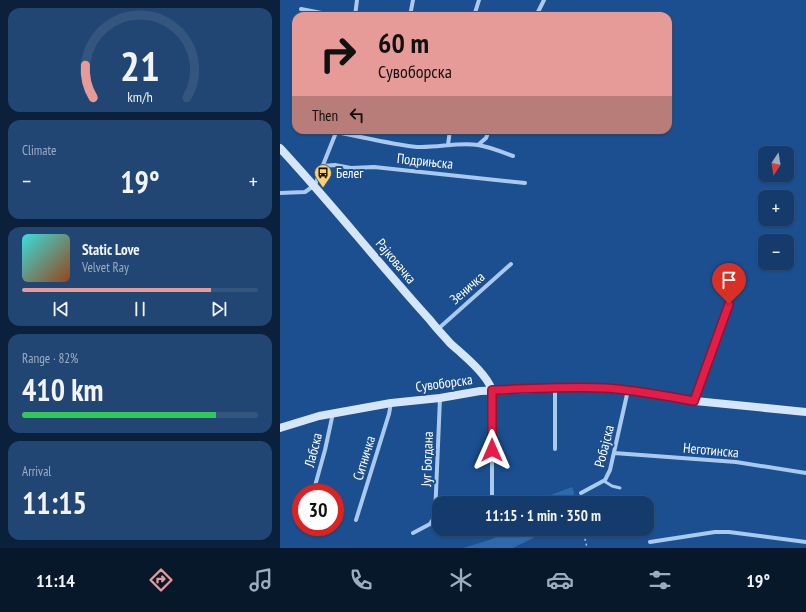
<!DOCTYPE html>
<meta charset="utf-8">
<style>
:root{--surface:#143b6b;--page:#214673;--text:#f1f3f6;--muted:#9dadc1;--line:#33557e;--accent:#e69b98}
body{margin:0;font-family:"PT Sans Narrow",sans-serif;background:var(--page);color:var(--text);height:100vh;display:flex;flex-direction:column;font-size:15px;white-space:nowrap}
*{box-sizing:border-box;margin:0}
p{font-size:13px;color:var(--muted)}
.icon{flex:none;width:22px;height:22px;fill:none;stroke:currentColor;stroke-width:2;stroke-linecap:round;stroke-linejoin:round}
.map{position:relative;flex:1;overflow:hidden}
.panel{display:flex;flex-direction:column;gap:8px;padding:8px;background:#0b203b;width:280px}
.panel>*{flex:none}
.top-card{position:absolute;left:12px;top:12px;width:380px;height:122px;border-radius:12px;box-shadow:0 1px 3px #0004,0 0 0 1px var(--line);background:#e69b98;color:#111;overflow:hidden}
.needle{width:26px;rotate:192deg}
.fabs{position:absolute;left:478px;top:146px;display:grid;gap:8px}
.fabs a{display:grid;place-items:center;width:36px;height:36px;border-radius:8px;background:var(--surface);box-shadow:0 1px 3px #0004,0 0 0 1px var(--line);font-size:20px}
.speed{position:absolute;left:12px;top:484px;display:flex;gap:8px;font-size:20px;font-weight:700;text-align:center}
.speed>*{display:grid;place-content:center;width:52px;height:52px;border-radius:50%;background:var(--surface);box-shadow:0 1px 3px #0004,0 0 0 1px var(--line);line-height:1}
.speed .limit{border:6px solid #d22;background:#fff;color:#111}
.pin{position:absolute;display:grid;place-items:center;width:34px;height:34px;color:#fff;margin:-41px -17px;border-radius:50% 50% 50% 0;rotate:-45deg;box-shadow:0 0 4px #0007}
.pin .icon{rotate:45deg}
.me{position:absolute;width:44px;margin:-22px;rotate:0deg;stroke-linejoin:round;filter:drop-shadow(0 0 3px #0008)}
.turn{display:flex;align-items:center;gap:14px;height:84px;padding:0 20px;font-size:18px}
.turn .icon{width:52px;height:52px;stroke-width:2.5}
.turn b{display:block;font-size:28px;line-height:34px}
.then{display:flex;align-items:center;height:38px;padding:0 20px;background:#0003;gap:8px;font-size:15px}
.big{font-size:30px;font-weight:700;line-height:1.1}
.panel .card{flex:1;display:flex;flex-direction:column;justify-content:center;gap:6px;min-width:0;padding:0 14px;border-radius:12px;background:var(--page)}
.panel .dial{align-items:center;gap:0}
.dial svg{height:104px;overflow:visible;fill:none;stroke:var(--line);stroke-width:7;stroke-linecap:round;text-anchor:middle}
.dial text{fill:var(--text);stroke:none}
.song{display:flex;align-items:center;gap:12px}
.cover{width:48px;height:48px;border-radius:6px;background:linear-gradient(135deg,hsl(180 70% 55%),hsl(20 70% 35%))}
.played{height:4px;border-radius:2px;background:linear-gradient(90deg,var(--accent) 80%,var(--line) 80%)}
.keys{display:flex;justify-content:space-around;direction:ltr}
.heat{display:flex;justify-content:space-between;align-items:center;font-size:22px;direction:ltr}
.charge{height:6px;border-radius:3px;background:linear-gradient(90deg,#34c759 82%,var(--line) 0)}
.trip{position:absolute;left:152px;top:496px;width:222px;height:40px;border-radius:12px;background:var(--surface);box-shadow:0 1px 3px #0004,0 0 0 1px var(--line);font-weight:700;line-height:40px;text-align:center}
.menu{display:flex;height:64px;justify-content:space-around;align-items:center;background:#08182b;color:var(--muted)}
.menu .icon{width:28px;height:28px}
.menu .on{color:var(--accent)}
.menu b{font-size:18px;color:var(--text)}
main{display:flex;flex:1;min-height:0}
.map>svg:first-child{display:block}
.green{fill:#2e69ad}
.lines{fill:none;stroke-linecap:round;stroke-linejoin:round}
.path{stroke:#a9c9ee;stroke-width:1.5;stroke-dasharray:2 3;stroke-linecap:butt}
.service{stroke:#a9c9ee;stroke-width:3}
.minor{stroke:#a9c9ee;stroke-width:4}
.secondary{stroke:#d6e6fa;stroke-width:8}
.route-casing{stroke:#92132f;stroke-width:10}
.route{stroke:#e11d48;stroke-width:7}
.labels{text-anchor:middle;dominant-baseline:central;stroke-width:4;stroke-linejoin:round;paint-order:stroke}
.street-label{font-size:14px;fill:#fff;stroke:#1b4f8f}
.poi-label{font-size:14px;fill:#fff;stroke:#1b4f8f;text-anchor:start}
</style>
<main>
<section class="panel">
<div class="card dial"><svg viewBox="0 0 100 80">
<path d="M14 69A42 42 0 1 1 86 69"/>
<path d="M14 69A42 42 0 0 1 8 44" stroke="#e69b98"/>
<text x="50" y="56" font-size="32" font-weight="700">21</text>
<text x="50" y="72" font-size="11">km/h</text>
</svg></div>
<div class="card"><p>Climate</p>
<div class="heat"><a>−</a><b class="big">19°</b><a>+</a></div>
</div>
<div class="card">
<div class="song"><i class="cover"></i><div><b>Static Love</b><p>Velvet Ray</p></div></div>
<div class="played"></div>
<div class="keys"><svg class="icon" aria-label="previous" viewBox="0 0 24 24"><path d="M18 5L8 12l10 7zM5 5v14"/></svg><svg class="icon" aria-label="pause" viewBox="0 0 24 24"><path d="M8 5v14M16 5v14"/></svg><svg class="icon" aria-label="next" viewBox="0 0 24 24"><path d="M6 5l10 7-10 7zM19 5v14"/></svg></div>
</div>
<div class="card"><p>Range · 82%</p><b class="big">410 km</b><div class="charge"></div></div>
<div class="card"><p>Arrival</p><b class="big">11:15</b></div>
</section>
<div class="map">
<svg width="526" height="548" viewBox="0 0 526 548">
<rect width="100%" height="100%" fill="#1b4f8f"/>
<path class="green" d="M 292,487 L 294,492 L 292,503 L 249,503 Z
M 233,529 L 259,529 L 253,538 L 233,548 L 183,548 L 212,539 Z"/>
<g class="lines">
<path class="path" d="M 299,503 L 300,497
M 303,529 L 307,548"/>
<path class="service" d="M 324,481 L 332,486 L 340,488"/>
<path class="minor" d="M 21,9 L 57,16
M 75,16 L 77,0
M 130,16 L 133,0
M 194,16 L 199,0
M 256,16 L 264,0
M 56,132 C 83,137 110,144 137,147 C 158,148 178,142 198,145 C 210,147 222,152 233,156
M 168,145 L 170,130
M 198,145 L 206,138 L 209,130
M 42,166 L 55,165 L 71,168 L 94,167 L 245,183
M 0,193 L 25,192 L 35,185 L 57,130
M 158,329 L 231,264
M 415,401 L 449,304 L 456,273
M 275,449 L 275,388
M 334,453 L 456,462 L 526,473
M 33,493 L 45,450 L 53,413
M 301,493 L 325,480 L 330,470 L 348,390
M 212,503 L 212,390
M 76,520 L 109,414 L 111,403
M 133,533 L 150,524 L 155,516 L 160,398
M 370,542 L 435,532 L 449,532 L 526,542"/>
<path class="secondary" d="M 0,148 C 52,204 99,264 150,320 C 156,328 163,335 170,343 C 183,355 206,373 212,390
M 0,428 L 39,416 L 111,403 L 160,398 L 200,391 L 280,388 L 304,387 L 348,390 L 415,401 L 526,412"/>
</g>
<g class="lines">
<defs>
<path id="route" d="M 212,450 L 212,390 C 250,389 288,386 326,388 C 356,390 385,396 414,401 L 449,304"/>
</defs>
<use href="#route" class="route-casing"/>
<use href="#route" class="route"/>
</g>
<defs>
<symbol id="bus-pin" viewBox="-11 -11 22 30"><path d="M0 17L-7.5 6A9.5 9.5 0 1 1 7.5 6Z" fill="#ffd166" stroke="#1b4f8f"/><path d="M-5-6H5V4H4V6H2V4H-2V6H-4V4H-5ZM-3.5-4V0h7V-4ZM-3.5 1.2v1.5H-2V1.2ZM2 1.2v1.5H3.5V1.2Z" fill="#111"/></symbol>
</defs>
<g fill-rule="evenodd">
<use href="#bus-pin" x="33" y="163" width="20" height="27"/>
</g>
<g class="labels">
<g class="street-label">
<text transform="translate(145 161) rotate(6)">Подрињска</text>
<text transform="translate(116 261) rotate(50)">Рајковачка</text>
<text transform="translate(187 288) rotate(-41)">Зеничка</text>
<text transform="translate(164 383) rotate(-8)">Сувоборска</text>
<text transform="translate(324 446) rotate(-76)">Робајска</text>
<text transform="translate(33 450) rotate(-76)">Лабска</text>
<text transform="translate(431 450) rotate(5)">Неготинска</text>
<text transform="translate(84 458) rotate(-73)">Ситничка</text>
<text transform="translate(147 459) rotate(-88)">Југ Богдана</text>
</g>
<g class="poi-label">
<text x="56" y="173">Белег</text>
</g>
</g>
</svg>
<div class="fabs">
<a><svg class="needle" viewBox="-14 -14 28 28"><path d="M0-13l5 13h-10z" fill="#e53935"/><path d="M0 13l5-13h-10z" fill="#9dadc1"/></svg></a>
<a>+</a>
<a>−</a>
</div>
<div class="speed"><div class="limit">30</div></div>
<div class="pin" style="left:449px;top:304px;background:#d93025"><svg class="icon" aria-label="arrive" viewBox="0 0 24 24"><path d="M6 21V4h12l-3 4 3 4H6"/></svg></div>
<svg class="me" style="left:212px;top:450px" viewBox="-20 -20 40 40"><path d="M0-17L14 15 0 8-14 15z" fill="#e11d48" stroke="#fff" stroke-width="4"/></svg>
<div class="trip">11:15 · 1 min · 350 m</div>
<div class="top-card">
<div class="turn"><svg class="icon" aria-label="right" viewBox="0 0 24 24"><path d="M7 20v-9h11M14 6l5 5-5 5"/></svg><div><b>60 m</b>Сувоборска</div></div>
<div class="then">Then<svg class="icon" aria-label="left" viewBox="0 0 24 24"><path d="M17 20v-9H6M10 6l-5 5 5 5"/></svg></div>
</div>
</div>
</main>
<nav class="menu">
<b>11:14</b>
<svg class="icon on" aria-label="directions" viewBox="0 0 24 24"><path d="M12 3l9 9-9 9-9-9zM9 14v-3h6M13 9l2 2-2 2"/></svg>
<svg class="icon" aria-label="music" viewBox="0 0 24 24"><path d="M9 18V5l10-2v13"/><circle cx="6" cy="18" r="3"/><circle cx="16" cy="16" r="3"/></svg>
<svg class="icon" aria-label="phone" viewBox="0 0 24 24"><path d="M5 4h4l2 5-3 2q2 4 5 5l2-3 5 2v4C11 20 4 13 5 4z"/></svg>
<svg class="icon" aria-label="climate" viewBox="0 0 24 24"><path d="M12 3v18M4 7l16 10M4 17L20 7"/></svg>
<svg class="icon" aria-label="car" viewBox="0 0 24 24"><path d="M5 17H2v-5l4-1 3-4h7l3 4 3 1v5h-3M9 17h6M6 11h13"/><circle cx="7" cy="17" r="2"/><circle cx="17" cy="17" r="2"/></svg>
<svg class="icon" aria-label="filters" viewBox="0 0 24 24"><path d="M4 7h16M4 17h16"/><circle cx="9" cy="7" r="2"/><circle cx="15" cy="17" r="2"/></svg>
<b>19°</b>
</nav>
